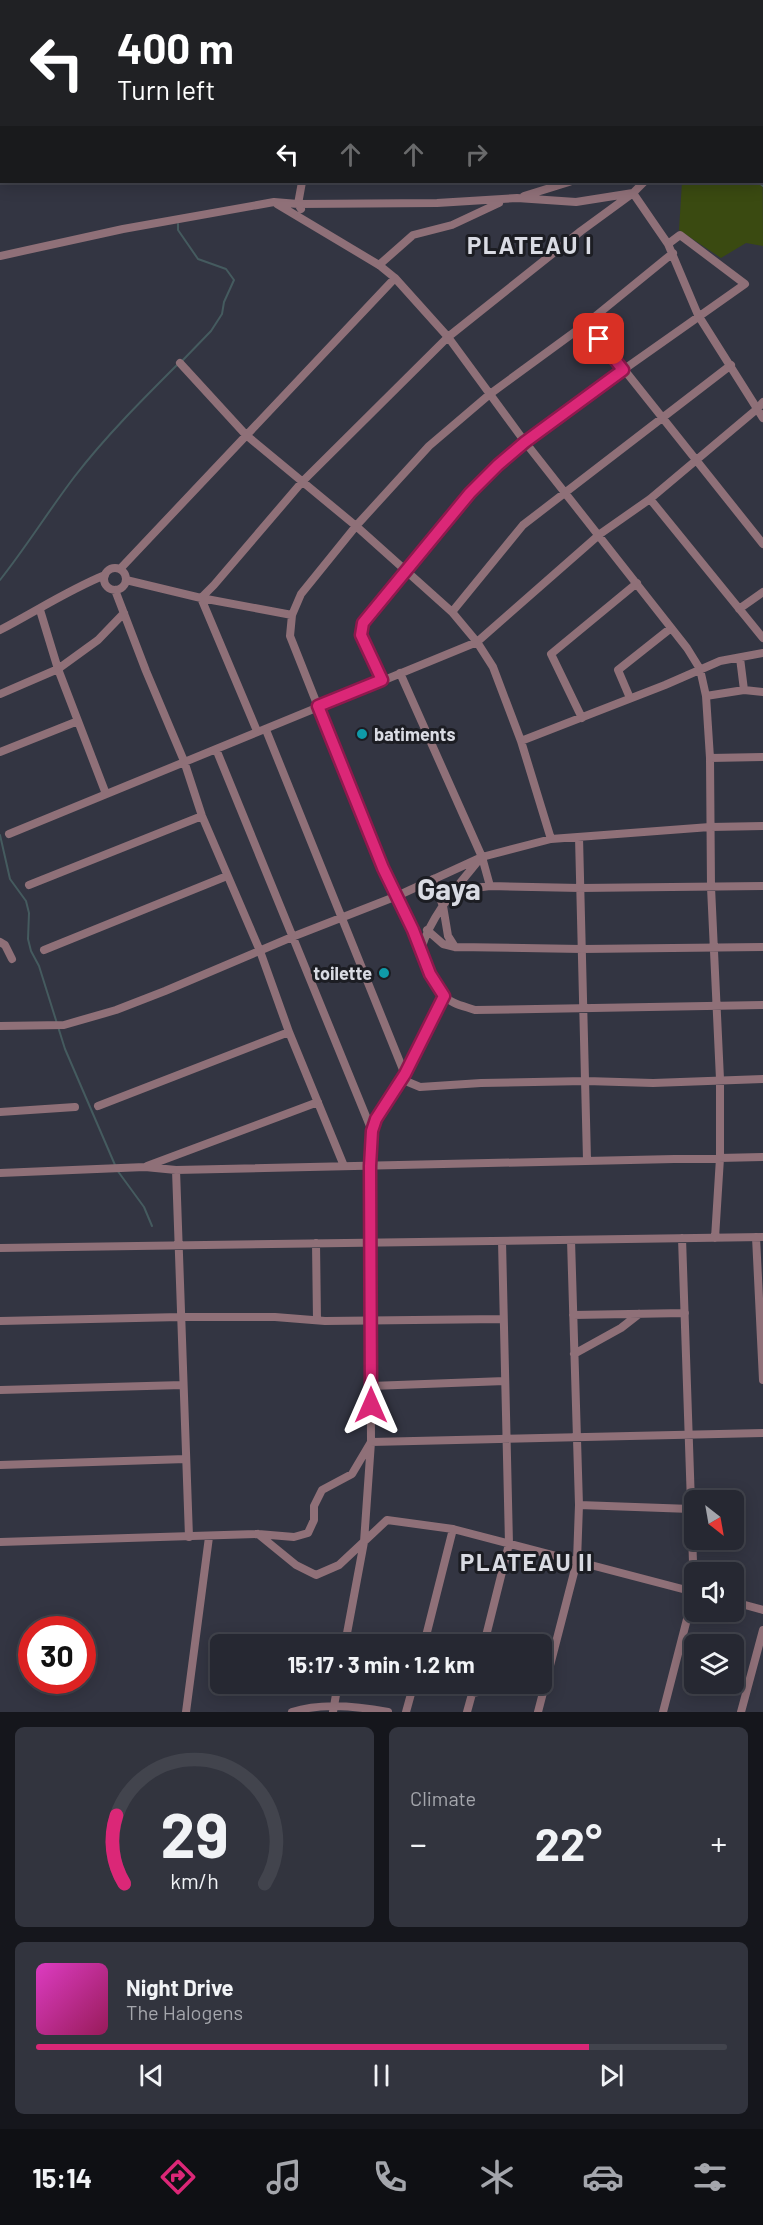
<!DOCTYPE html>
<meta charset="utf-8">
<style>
:root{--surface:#262832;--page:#32343e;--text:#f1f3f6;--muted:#a4a6ac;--line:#42444d;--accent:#db2777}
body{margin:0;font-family:Barlow,sans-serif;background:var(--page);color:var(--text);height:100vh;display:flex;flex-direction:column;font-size:22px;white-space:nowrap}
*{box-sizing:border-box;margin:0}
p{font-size:20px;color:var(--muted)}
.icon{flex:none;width:33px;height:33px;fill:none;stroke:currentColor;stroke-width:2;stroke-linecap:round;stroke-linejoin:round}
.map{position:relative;height:1712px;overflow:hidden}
.details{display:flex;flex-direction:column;gap:15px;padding:15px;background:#15161c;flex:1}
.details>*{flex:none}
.top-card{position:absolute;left:0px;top:0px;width:764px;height:183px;box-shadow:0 3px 15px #0003,0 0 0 2px var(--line);background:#202124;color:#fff;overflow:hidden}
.needle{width:39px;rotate:149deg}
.buttons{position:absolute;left:684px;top:1490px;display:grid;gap:12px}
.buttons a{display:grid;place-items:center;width:60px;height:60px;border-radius:9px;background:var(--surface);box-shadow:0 3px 15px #0003,0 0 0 2px var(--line);font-size:30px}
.speed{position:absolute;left:18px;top:1616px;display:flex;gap:12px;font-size:30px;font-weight:700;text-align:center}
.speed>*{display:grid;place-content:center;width:78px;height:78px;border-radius:50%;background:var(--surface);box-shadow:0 3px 15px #0003,0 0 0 2px var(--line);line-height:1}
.speed .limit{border:9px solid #d22;background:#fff;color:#111}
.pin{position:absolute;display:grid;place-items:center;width:51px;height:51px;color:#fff;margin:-26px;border-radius:12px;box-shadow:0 3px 9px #0006}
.me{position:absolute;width:66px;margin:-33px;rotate:0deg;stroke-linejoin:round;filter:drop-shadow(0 0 4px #0008)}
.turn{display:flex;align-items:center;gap:21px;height:126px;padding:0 18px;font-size:27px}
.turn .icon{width:78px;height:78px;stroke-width:2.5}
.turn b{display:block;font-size:42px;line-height:51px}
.lanes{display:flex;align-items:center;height:57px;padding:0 18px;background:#0003;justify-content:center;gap:30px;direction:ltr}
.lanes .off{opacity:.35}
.big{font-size:45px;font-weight:700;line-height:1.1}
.details .widget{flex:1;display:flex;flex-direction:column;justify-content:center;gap:9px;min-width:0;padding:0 21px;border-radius:9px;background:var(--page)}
.details .dial{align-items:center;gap:0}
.dial svg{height:156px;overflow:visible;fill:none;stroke:var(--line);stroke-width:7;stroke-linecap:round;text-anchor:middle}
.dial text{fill:var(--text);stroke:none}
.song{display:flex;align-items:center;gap:18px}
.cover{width:72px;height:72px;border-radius:9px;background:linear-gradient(135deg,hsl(310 70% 55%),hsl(330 70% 35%))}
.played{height:6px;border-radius:3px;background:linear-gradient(90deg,var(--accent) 80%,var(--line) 80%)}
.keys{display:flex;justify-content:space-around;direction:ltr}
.heat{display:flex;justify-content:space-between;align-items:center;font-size:33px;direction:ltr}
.details .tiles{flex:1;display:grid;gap:15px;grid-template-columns:1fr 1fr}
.widget:last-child{grid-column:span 2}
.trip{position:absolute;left:210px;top:1634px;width:342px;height:60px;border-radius:9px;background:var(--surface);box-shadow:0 3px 15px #0003,0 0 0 2px var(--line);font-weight:700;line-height:60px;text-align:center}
.tab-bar{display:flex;height:96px;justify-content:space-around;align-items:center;background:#0f1014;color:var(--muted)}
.tab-bar .icon{width:42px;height:42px}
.tab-bar .active{color:var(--accent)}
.tab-bar b{font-size:27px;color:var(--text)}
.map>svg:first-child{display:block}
.green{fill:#3a4a11}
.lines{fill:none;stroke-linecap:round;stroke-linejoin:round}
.stream{stroke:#455b5f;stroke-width:2}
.minor{stroke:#8f7078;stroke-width:8}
.route-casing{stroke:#8e194d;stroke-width:15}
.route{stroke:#db2777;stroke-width:10}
.culture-dot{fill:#0f9aa8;stroke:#1c1d23;stroke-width:2}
.labels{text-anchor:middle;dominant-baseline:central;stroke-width:6;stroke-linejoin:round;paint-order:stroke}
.poi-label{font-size:18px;font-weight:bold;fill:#d9dbe3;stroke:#1c1d23;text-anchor:start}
.district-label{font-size:24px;font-weight:bold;letter-spacing:1.5px;fill:#d9dbe3;stroke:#1c1d23}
.town-label{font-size:30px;font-weight:bold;fill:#d9dbe3;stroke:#1c1d23}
</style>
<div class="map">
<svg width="763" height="1712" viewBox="0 0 763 1712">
<rect width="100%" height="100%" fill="#333542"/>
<path class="green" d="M 762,55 L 763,246 L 746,243 L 721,258 L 679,230 L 682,182 L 762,182 Z"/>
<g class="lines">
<path class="stream" d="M 678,0 L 680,2
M 758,182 L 763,186
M 178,224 L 178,230 L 198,259 L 226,269 L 234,280 L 224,302 L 222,314 L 211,331 L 182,361
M 0,580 C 27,546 49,510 75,476 C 106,436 141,401 177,365
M 0,835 L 10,879 L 26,901 L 29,913 L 28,939 L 31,951 L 39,966 L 65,1049 L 115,1165
M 117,1170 L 144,1207 L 152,1226"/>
<path class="minor" d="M 762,132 L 763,132
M 524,196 L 569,182
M 277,204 L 379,265 L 395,278 L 448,337 L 525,442 L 687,648 L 700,669 L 706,696 L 744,690 L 763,692
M 301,209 L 298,204 L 302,182
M 673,253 L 587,323 L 490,394 L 429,446 L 356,526 L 301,594 L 292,615 L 290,636 C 328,731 364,827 408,920 C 420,944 426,972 443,994 C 450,1004 464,1006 475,1010 L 763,1005
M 0,256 L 123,229 L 274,202 L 298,204 L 437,203 L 517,198 L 576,202 L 633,193 L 668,244 L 698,315 L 763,418
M 379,265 L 413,235 L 452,225 L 499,203
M 587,323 L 763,544
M 180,363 L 246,435 L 356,526 L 452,612 L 477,642 L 493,667 L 521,741 L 551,839
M 650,499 L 763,638
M104 579a11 11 0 1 1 22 0a11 11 0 1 1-22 0Z
M 120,569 L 395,278
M 126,580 L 201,598 L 292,615
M 115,590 L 146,671 L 184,761 L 202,816 L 260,951 L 289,1032 L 344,1166
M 739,609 L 763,592
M 40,610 L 58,669 L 106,794
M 452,612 L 523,525 L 731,365
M 0,630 C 35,612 68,590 105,575
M 740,658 L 744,690
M 400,673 L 482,857 L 490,886
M 382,680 L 361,635 L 363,623 L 470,493 L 499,465 L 525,442 L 623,370 L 745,284 L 680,235 L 668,244
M 0,694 L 58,669 L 98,640 L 124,613
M 706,696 L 710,758 L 711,887 L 720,1079 L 720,1158 L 715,1238
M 630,698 L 618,670 L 671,628
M 582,718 L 551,654 L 637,583
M 266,730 L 408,1082 L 420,1087 L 481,1083 L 586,1081 L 653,1083 L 763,1079
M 257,731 L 201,598 L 214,585 L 302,482 L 448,337 L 581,231 L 633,193 L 644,182
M 521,741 L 665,685 L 720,661 L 763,653
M 216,749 L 372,1131
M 0,752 L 78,721
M 710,758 L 763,757
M 9,834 L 477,642 L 600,534 L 650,499 L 757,409 L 763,402
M 579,837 L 587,1160
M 433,879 L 443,906 L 448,936 L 455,947
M 29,885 L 202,816
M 453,891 L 490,886 L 580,888 L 763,886
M 427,930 L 443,944 L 455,947 L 582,949 L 763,947
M 0,942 L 5,945 L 12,959
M 421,949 C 432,914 456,888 479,860
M 44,950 L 227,876
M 0,1026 L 64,1025 L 116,1010 L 165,991 L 292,937 L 397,896 L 482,857 L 551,839 L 710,827 L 763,826
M 98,1106 L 289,1032
M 0,1112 L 75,1107
M 147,1166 L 318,1102
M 176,1170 L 189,1537
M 0,1173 L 145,1167 L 176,1170 L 763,1157
M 756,1237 L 763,1380
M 316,1243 L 317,1320
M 0,1248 L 763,1237
M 573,1315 L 685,1313
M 0,1321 L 181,1317 L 275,1317 L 325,1321 L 503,1319
M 574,1354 L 621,1328 L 639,1314
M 371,1386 L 505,1381
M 0,1390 L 183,1385
M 0,1465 L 186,1459
M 579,1505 L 691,1509
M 258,1534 L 296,1565 L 316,1575 L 339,1565 L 387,1520 L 453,1529 L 694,1592
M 0,1542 L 258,1534 L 294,1537 L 308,1533 L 314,1520 L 314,1506 L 322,1490 L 352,1474 L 371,1442 L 370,1165 L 372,1131 L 376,1119 L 405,1074 L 444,996
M 734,1602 L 763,1610
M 345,1644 L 364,1542 L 371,1442 L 763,1433
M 424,1644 L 453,1529
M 484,1644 L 509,1544 L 502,1241
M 542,1660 L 554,1649
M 472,1693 L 508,1687 L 513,1683
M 186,1712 L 209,1537
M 292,1712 C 322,1702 357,1706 388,1712
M 333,1712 L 338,1683
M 406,1712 L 414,1683
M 467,1712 L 475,1683
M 538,1712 L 577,1561 L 579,1505 L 571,1240
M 663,1712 L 694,1592 L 682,1238
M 741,1712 L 763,1630"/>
</g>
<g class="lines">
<defs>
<path id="route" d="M 371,1405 L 370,1166 L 372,1131 L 376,1119 L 405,1074 L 444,996 L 430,974 L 413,930 L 383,868 L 318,706 L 382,680 L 361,635 L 363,623 L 470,493 L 498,465 L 525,442 L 623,370 L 599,339"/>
</defs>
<use href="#route" class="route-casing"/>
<use href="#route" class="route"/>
</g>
<g class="culture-dot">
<circle cx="362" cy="734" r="6"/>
<circle cx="384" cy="973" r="6"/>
</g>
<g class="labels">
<g class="poi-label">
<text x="374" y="734">batiments</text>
<text x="372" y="973" text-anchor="end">toilette</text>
</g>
<g class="district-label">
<text x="530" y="244">PLATEAU I</text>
<text x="527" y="1561">PLATEAU II</text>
</g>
<g class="town-label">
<text x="449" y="888">Gaya</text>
</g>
</g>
</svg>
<div class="buttons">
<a><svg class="needle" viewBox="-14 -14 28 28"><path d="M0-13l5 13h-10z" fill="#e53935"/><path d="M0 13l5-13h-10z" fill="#a4a6ac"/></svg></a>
<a><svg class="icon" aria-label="sound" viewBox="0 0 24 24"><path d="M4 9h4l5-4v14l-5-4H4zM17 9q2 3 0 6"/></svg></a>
<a><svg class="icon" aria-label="layers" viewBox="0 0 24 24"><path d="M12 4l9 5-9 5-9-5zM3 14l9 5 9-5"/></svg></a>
</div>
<div class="speed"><div class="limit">30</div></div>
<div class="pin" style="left:599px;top:339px;background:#d93025"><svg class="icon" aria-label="arrive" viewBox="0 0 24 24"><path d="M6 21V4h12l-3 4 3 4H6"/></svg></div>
<svg class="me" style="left:371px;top:1405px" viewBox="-20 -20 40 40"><path d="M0-17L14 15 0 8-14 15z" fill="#db2777" stroke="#fff" stroke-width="4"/></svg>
<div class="trip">15:17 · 3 min · 1.2 km</div>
<div class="top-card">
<div class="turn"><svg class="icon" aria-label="left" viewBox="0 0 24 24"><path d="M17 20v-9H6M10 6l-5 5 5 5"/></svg><div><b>400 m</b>Turn left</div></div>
<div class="lanes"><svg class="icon" aria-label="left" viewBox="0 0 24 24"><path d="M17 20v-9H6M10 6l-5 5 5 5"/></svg><svg class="icon off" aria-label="ahead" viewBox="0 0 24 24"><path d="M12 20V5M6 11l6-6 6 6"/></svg><svg class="icon off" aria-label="ahead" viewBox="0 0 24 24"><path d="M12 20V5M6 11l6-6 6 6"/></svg><svg class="icon off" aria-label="right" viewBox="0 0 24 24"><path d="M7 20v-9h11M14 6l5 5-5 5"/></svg></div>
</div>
</div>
<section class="details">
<div class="tiles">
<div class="widget dial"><svg viewBox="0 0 100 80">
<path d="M14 69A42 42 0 1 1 86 69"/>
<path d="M14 69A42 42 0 0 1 10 34" stroke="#db2777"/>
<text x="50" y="56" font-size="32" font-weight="700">29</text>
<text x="50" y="72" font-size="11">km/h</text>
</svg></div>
<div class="widget"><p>Climate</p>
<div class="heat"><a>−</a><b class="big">22°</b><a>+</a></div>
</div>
<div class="widget">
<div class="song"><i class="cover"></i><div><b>Night Drive</b><p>The Halogens</p></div></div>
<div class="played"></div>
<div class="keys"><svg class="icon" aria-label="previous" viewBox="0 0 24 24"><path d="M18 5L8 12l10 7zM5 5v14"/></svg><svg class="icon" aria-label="pause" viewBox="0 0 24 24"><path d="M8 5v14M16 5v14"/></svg><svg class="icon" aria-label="next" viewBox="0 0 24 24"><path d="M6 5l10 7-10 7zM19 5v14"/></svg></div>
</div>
</div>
</section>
<nav class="tab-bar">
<b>15:14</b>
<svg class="icon active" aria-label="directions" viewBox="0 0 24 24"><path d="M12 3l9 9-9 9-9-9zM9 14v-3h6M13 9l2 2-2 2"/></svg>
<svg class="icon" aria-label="music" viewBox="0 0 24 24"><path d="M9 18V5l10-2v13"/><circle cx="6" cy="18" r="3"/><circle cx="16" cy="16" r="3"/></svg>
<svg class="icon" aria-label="phone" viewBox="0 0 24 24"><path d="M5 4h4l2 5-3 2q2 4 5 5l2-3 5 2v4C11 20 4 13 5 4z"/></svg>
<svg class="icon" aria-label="climate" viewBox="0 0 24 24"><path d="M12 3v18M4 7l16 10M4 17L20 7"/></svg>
<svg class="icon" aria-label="car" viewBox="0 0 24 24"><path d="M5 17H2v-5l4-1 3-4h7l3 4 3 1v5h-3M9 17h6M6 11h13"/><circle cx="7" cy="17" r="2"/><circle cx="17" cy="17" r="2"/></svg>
<svg class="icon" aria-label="filters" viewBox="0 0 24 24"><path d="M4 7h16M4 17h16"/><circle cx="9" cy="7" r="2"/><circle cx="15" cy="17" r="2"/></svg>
</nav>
